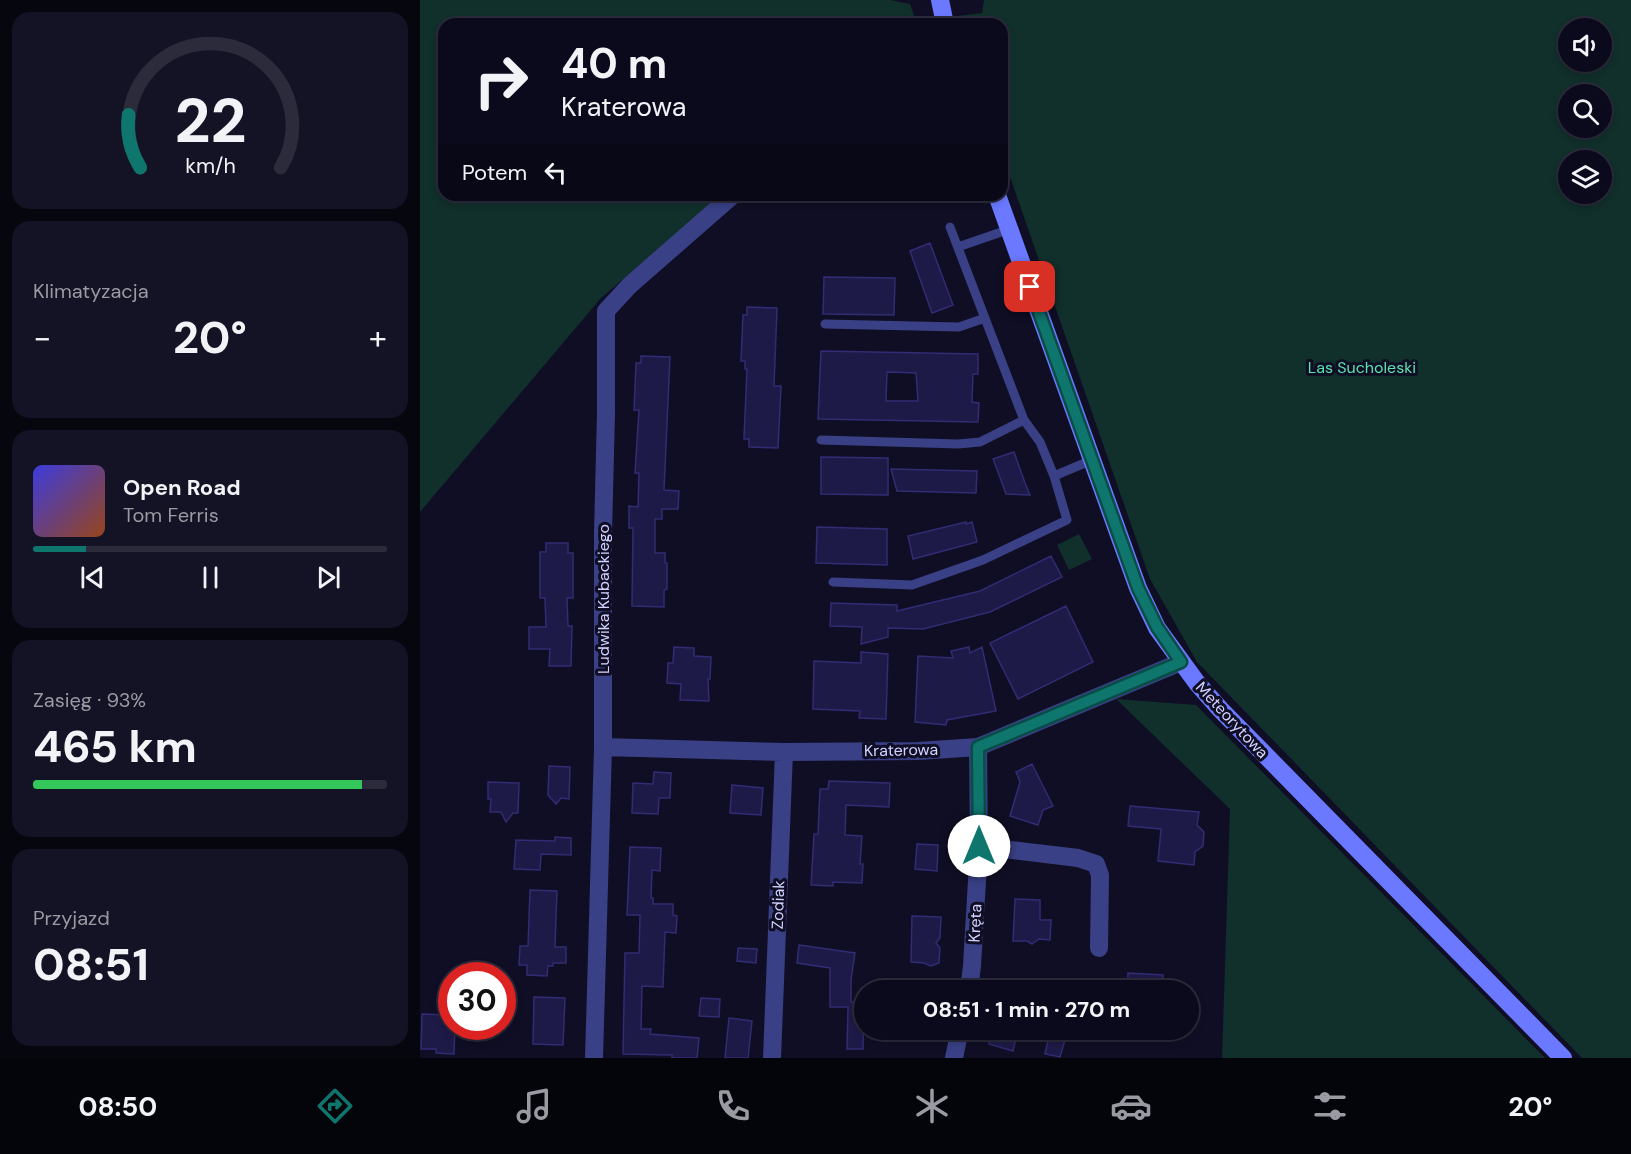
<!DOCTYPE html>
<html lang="pl">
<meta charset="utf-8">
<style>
:root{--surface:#0b0a1c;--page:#141325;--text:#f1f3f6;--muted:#9a9aa3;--line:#2b2b3b;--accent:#0f766e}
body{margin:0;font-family:"DM Sans",sans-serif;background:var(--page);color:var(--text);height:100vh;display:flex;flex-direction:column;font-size:22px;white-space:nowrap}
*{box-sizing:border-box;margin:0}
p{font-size:20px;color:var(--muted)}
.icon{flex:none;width:33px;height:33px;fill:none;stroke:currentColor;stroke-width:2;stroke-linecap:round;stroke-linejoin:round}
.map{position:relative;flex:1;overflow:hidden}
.details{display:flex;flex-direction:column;gap:12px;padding:12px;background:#06060f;width:420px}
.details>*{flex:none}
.guide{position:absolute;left:18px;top:18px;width:570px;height:183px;border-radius:18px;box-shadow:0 3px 9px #0003,0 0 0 2px var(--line);background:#0b0a1c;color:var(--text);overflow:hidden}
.buttons{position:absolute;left:1138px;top:18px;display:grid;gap:12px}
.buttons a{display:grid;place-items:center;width:54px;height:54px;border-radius:50%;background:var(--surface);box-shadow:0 3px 9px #0003,0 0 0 2px var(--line);font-size:30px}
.speed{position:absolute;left:18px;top:962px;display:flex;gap:12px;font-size:30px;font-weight:700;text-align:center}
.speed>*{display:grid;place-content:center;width:78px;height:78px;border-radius:50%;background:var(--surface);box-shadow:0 3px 9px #0003,0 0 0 2px var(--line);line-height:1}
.speed .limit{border:9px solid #d22;background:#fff;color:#111}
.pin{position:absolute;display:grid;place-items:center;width:51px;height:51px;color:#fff;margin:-26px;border-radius:12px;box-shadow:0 3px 9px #0006}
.me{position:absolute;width:66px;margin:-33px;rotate:0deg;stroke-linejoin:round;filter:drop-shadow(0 0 4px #0008)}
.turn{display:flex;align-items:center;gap:21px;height:126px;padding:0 24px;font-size:27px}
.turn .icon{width:78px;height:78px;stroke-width:2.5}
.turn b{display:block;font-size:42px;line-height:51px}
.then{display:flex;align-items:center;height:57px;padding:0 24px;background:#0003;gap:12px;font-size:22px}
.big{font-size:45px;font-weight:700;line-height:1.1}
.details .card{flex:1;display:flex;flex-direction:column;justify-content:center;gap:9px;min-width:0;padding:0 21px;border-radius:18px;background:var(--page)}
.details .dial{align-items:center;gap:0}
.dial svg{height:156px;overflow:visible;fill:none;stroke:var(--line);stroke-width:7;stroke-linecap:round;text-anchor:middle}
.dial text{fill:var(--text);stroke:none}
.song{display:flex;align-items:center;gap:18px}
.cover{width:72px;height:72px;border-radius:9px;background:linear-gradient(135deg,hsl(240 70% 55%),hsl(20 70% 35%))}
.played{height:6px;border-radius:3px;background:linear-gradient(90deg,var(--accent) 15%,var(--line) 15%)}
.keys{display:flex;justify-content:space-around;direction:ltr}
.heat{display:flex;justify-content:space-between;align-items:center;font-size:33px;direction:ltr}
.charge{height:9px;border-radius:4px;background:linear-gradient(90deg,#34c759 93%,var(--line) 0)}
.trip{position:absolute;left:434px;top:980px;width:345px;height:60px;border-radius:30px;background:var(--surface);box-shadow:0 3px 9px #0003,0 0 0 2px var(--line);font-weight:700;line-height:60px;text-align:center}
.menu{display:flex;height:96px;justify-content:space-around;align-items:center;background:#04040b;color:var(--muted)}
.menu .icon{width:42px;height:42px}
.menu .selected{color:var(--accent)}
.menu b{font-size:27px;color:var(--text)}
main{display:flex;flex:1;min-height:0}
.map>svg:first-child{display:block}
.green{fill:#112f2b;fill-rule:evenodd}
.building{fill:#1e1a47;stroke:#312c73;stroke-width:1.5;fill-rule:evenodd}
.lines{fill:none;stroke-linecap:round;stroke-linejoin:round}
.lane{stroke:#394085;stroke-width:9}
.street{stroke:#394085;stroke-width:18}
.secondary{stroke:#6a79ff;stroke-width:18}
.route-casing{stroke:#0a4d48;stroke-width:15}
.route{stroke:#0f766e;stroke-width:10}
.labels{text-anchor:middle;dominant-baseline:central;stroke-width:6;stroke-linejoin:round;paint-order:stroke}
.park-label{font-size:16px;fill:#5de1af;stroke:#0f0e25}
.street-label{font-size:16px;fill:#d3d3ff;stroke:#0f0e25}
</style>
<main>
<section class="details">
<div class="card dial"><svg viewBox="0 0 100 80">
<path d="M14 69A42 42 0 1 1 86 69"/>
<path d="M14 69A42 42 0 0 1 8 42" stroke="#0f766e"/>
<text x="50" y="56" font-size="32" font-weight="700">22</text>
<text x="50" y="72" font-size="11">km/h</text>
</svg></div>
<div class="card"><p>Klimatyzacja</p>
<div class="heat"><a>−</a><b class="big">20°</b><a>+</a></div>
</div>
<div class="card">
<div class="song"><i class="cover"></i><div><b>Open Road</b><p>Tom Ferris</p></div></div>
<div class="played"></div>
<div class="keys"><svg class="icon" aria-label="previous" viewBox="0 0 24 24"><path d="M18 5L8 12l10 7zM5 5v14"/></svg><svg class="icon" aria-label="pause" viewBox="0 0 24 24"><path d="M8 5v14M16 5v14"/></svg><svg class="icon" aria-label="next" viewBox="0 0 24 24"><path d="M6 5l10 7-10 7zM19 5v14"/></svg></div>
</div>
<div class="card"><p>Zasięg · 93%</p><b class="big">465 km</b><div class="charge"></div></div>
<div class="card"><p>Przyjazd</p><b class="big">08:51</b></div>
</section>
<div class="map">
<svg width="1211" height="1058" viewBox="0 0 1211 1058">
<rect width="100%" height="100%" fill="#0f0e25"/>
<path class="green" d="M 0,0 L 470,0 L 490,4 L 495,18 L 489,24 L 24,24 L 24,195 L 301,195 L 181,298 L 0,512 Z
M 564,0 L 1211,0 L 1211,1058 L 1162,1058 L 777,662 L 730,579 L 582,154 L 582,24 L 539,24 L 538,16 L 562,13 ZM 1149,28 L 1182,28 L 1182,62 L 1149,62 ZM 1149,94 L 1182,94 L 1182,128 L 1149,128 ZM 1149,160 L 1182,160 L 1182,194 L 1149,194 Z
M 659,534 L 672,559 L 649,570 L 637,545 Z
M 696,699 L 776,705 L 1125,1058 L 802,1058 L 810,809 Z"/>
<path class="building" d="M 510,243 L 533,305 L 512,313 L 490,251 Z
M 404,277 L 475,278 L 474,315 L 403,314 Z
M 327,307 L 357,308 L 354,386 L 361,386 L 358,448 L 329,447 L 329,439 L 324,439 L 327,369 L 325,369 L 325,361 L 321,361 L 323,315 L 327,315 Z
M 401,351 L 558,354 L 558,374 L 553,374 L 552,402 L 559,403 L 558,422 L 398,419 ZM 467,372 L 496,373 L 498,401 L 466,401 Z
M 221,356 L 250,357 L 244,490 L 259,491 L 258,509 L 242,509 L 242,519 L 235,519 L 235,553 L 245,553 L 245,563 L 247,563 L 247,589 L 244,590 L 244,607 L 212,606 L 213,528 L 209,528 L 209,506 L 218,507 L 219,473 L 215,473 L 219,410 L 214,410 L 216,363 L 221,363 Z
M 594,452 L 605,483 L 610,495 L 586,494 L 578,472 L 573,459 Z
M 401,457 L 468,458 L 468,495 L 401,494 Z
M 471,469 L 557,471 L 556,493 L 477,491 Z
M 546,522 L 546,524 L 552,522 L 557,542 L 493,559 L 488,536 Z
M 397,527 L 467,529 L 467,565 L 396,563 Z
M 126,543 L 148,543 L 148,553 L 153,553 L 153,598 L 147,598 L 148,626 L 152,626 L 151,666 L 129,666 L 130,649 L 109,649 L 109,627 L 126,627 L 125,598 L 120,598 L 120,552 L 126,552 Z
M 631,556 L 642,577 L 570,612 L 503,629 L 468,628 L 468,637 L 441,644 L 442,627 L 410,626 L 411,603 L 477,605 L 477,611 L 560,591 Z
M 646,606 L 673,662 L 598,699 L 570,643 Z
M 254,647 L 274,648 L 274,656 L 291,657 L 290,679 L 288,679 L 289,701 L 260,700 L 261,684 L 247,683 L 248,663 L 253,663 Z
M 549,647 L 550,653 L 562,647 L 576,711 L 527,720 L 526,725 L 495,722 L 498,656 L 533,658 L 531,651 Z
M 441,652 L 468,654 L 466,719 L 439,718 L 440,711 L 393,709 L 394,661 L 441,663 Z
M 612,764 L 633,806 L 623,810 L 618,825 L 590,816 L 600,782 L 596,772 Z
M 129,766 L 150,767 L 149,799 L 141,798 L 136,804 L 128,795 Z
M 234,772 L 251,773 L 250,798 L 239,798 L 238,814 L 212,813 L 213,783 L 233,784 Z
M 409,781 L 470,783 L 469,807 L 426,805 L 425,835 L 442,836 L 440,864 L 443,864 L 442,883 L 413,882 L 413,886 L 391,885 L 394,834 L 398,834 L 400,789 L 408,789 Z
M 68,782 L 99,783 L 98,813 L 93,813 L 86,822 L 81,812 L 70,812 L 71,799 L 68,799 Z
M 312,785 L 343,788 L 341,815 L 310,813 Z
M 710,806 L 779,812 L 777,825 L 784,832 L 783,846 L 775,852 L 774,865 L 738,861 L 741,829 L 708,826 Z
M 135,837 L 151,838 L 151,855 L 121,854 L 120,870 L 94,869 L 96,840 L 135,841 Z
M 497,844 L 518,845 L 517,871 L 495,869 Z
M 210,847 L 241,848 L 240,871 L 232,870 L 231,898 L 233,898 L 233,904 L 253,904 L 253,915 L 257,916 L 256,933 L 245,932 L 243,987 L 222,986 L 221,1029 L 231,1029 L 230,1034 L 279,1038 L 277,1058 L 252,1058 L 252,1055 L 203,1054 L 205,953 L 219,953 L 220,915 L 207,915 Z
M 110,890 L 137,891 L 135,947 L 146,947 L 146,963 L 133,963 L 133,966 L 128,966 L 127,976 L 107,975 L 107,965 L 99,965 L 100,946 L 108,946 Z
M 595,899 L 620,900 L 620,920 L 631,920 L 630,940 L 619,939 L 612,944 L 607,941 L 593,941 Z
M 492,916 L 521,917 L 520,938 L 516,943 L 520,948 L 519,963 L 511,966 L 504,963 L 491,962 Z
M 379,945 L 435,953 L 431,980 L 431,1002 L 444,1003 L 443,1049 L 427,1049 L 428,1007 L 410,1007 L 410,968 L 377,963 Z
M 318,948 L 337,949 L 336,963 L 317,961 Z
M 708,973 L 743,975 L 742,990 L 707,990 Z
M 114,997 L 145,998 L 143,1045 L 113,1044 Z
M 281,998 L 300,999 L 299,1017 L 279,1016 Z
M 2,1014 L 27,1015 L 27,1018 L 32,1018 L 32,1026 L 35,1026 L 34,1054 L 16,1053 L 16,1049 L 1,1049 Z
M 309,1018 L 332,1021 L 328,1058 L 305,1058 Z
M 572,1029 L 598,1029 L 593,1051 L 569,1044 Z
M 629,1036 L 645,1040 L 640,1057 L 625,1054 Z"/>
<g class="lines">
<path class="lane" d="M 538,247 L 590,229
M 405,324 L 539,327 L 565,318
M 401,440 L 538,444 L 560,442 L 604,420 L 530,227
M 634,476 L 672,460
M 413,582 L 492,585 L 563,560 L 647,520 L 634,476 L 620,442 L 604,420"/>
<path class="street" d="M 183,747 L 364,752 L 498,751 L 558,747 L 761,662
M 559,846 L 658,858 L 676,864 L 680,875 L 679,948
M 549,990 L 552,966 L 559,846 L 558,747
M 174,1058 L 183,747 L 183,533 L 186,413 L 186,311 L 210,285 L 313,195
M 352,1058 L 364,752
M 534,1058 L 540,1029"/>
<path class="secondary" d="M 520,0 L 525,24
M 577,195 L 718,588 L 737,628 L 777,683 L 800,709 L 1143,1058"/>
</g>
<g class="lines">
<defs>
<path id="route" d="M 559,846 L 558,747 L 761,662 L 737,627 L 718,588 L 610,287"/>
</defs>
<use href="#route" class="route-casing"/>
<use href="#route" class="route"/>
</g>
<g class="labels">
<g class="park-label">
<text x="942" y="367">Las Sucholeski</text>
</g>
<g class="street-label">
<text transform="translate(183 599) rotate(-90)">Ludwika Kubackiego</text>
<text transform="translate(812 720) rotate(47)">Meteorytowa</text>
<text transform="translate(481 750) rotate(-1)">Kraterowa</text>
<text transform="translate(358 905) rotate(-88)">Zodiak</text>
<text transform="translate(555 923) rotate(-87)">Kręta</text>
</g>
</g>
</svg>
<div class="buttons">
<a><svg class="icon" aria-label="sound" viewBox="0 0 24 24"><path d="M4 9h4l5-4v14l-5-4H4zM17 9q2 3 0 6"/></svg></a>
<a><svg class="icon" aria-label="search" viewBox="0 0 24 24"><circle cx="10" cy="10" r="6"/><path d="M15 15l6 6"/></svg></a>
<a><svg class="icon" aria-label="layers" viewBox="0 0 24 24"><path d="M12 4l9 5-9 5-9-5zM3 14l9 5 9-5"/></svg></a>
</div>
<div class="speed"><div class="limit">30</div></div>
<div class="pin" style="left:610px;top:287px;background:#d93025"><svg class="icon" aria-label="arrive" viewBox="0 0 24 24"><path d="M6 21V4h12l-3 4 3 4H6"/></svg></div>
<svg class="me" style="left:559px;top:846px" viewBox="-20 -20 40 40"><circle r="19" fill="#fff"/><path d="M0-13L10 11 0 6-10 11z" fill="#0f766e"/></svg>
<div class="trip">08:51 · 1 min · 270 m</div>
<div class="guide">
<div class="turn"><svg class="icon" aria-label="right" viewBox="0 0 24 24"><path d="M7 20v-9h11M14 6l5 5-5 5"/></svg><div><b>40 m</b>Kraterowa</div></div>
<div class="then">Potem<svg class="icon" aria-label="left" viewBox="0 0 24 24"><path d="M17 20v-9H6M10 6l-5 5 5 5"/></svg></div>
</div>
</div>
</main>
<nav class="menu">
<b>08:50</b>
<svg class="icon selected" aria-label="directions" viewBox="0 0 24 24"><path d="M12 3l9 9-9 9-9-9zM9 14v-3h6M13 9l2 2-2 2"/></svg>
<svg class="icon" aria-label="music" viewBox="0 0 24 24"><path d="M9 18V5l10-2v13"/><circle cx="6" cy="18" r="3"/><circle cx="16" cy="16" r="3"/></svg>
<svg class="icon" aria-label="phone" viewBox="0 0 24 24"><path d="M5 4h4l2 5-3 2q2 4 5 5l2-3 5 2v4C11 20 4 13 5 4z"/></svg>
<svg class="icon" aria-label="climate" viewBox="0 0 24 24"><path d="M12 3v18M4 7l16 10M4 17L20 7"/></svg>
<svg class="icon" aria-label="car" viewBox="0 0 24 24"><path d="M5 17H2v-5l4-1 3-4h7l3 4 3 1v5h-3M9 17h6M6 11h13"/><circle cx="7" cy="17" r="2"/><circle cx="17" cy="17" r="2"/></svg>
<svg class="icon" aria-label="filters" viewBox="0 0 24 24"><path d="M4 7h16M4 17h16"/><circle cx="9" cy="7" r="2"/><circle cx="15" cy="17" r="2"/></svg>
<b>20°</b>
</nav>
